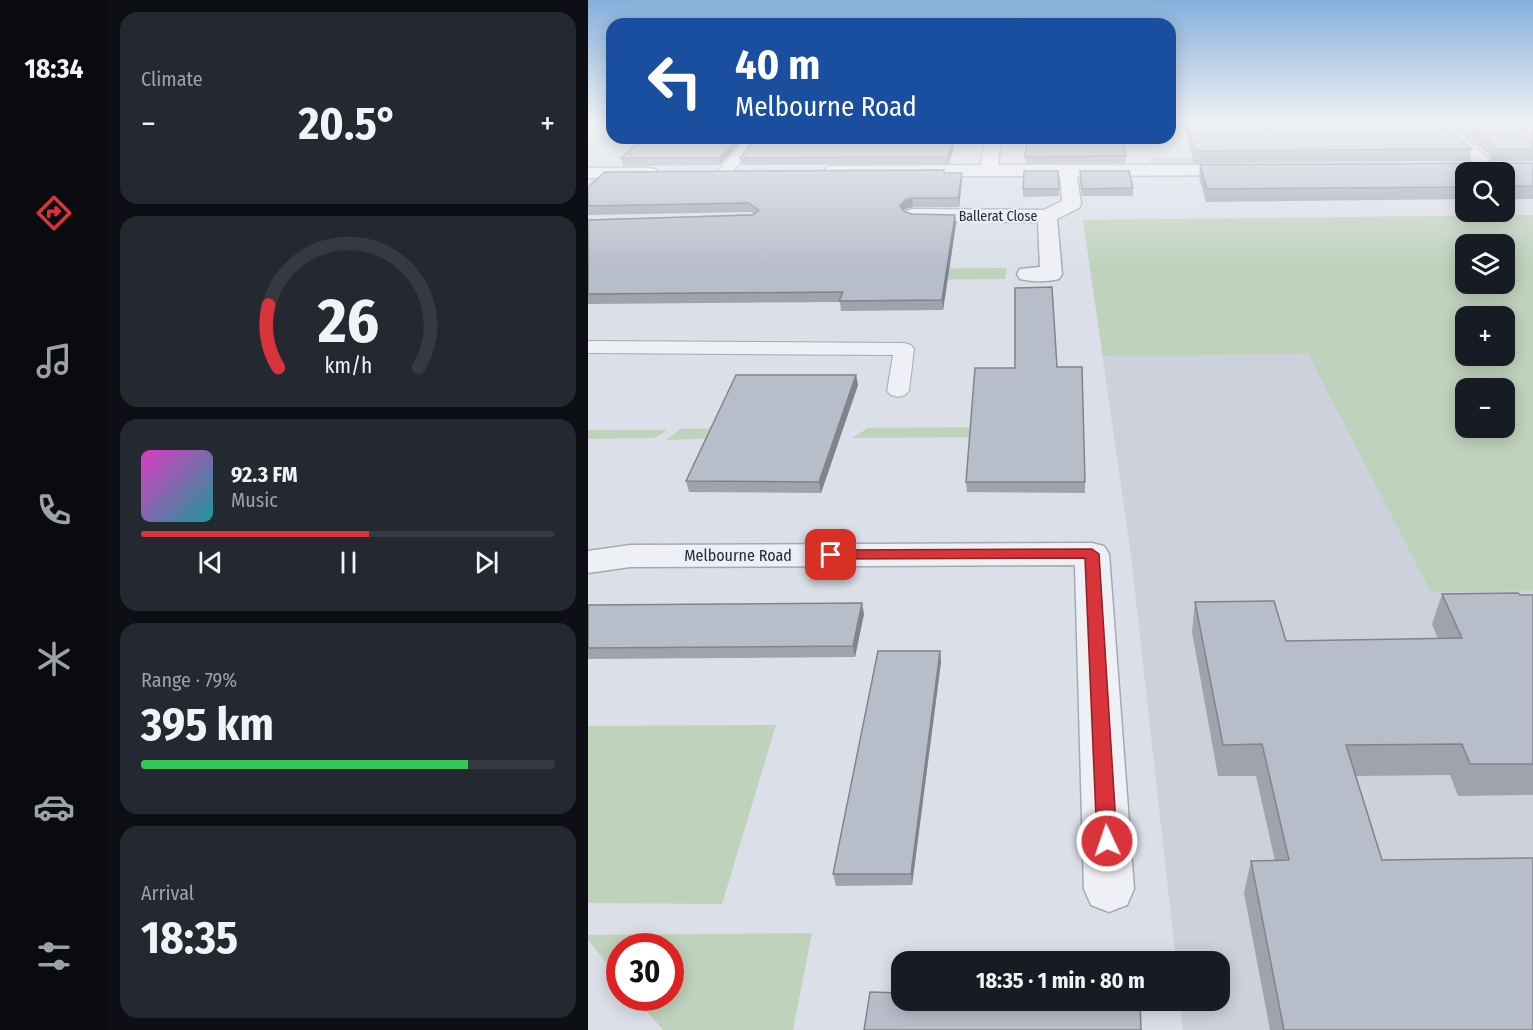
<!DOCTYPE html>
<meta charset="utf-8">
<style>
:root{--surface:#171b24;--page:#242831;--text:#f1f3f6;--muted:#9ea1a6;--line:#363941;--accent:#d9343a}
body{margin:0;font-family:"Fira Sans Condensed",sans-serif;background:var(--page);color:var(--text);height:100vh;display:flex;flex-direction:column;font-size:22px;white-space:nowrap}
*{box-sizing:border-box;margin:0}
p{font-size:20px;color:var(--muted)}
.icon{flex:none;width:33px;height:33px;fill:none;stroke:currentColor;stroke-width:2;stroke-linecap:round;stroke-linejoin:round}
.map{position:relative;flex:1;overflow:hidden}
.details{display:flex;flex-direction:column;gap:12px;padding:12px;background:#0d0f14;width:480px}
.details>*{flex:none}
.banner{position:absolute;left:18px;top:18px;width:570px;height:126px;border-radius:18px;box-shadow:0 3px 15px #0003;background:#1a4fa0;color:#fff;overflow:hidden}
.buttons{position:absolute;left:867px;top:162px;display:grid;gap:12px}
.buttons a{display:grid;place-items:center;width:60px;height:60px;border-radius:12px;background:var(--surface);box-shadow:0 3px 15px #0003;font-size:30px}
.speed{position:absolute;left:18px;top:933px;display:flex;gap:12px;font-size:30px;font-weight:700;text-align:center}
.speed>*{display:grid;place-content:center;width:78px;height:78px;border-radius:50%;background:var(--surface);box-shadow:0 3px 15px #0003;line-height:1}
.speed .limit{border:9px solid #d22;background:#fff;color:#111}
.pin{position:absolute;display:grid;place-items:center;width:51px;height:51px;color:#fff;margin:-26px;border-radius:12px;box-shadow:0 3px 9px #0006}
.me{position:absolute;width:66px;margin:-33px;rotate:357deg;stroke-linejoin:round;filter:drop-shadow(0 0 4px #0008)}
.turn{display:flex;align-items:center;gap:21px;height:126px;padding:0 30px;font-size:27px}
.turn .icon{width:78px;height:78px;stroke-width:2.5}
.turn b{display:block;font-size:42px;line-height:51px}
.big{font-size:45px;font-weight:700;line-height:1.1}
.details .tile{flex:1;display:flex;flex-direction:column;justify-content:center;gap:9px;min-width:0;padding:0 21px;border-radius:18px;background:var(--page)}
.details .dial{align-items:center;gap:0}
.dial svg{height:156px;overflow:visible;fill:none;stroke:var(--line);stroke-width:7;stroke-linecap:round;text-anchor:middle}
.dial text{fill:var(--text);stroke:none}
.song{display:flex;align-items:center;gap:18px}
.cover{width:72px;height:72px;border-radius:9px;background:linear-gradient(135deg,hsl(310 70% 55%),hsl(180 70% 35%))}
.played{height:6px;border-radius:3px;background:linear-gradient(90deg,var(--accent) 55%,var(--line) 55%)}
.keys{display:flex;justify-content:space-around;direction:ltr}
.heat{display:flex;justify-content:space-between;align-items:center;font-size:33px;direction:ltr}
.charge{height:9px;border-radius:4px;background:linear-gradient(90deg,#34c759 79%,var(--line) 0)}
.trip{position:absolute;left:303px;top:951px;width:339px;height:60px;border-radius:18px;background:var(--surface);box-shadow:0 3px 15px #0003;font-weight:700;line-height:60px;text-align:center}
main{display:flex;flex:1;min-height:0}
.tab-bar{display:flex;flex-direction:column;width:108px;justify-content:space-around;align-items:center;background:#090b0e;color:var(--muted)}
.tab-bar .icon{width:42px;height:42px}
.tab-bar .on{color:var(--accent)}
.tab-bar b{font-size:27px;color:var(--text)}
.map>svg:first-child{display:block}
.built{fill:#cdd1dc;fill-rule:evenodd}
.green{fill:#bfd2bc;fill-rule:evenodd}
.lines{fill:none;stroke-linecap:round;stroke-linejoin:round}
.lane-casing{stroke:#a4a9b4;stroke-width:2}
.street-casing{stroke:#a4a9b4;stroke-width:3}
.lane{fill:#eef0f5;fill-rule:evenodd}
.street{fill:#eef0f5;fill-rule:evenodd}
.wall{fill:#9ea3ae}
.shaded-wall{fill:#81848d}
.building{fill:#b8bdca;stroke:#81848d;stroke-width:1.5}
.route{fill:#d9343a;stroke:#8d2226;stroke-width:1.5}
.labels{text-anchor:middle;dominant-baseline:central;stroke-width:4.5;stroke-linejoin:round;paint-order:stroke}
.far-street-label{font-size:14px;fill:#242b3e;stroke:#ebeef5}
.street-label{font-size:16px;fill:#242b3e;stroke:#ebeef5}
</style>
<main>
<nav class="tab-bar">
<b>18:34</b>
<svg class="icon on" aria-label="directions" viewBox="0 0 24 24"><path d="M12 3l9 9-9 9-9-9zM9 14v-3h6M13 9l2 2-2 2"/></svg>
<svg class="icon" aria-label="music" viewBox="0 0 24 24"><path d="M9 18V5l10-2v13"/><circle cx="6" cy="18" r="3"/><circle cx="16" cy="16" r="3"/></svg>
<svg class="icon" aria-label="phone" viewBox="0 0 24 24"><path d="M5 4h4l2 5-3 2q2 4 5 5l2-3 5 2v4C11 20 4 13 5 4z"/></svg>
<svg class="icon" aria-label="climate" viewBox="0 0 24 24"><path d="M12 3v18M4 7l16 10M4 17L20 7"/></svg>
<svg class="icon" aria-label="car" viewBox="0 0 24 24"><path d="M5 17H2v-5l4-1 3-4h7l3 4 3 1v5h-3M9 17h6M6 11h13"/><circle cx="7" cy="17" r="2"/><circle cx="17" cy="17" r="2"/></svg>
<svg class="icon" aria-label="filters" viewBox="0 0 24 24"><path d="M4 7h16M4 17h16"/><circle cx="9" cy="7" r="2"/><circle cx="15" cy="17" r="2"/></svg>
</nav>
<section class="details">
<div class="tile"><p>Climate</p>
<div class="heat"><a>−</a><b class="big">20.5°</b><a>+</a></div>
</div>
<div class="tile dial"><svg viewBox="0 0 100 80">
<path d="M14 69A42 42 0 1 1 86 69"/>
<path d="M14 69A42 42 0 0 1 9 37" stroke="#d9343a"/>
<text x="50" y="56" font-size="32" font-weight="700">26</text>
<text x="50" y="72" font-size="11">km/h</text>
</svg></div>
<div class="tile">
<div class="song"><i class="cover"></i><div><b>92.3 FM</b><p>Music</p></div></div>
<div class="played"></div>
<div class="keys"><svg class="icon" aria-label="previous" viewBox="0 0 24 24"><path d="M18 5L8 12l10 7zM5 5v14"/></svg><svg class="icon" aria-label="pause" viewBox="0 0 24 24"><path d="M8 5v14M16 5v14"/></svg><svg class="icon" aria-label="next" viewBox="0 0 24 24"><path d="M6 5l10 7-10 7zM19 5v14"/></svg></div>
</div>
<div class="tile"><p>Range · 79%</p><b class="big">395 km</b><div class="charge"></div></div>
<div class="tile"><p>Arrival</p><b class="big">18:35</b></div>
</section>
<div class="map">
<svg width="945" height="1030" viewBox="0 0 945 1030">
<rect width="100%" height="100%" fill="#dbdfe7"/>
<path class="built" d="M 945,215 L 945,1030 L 595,1030 L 592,1001 L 632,1000 L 632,962 L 588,961 L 543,556 L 495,220 ZM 878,244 L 916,244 L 916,284 L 878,284 ZM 878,316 L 916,316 L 916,356 L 878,356 ZM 878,388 L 916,388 L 916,428 L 878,428 Z"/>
<path class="green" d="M 704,147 L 715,163 L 562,164 L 561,158 L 690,157 Z
M 945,215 L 945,591 L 843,592 L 720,354 L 515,356 L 495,220 ZM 878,244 L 916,244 L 916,284 L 878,284 ZM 878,316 L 916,316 L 916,356 L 878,356 ZM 878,388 L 916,388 L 916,428 L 878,428 Z
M 419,268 L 417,279 L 295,280 L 286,269 Z
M 414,427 L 409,437 L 264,438 L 280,428 Z
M 146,428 L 133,438 L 78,440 L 93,429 Z
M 0,430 L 79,430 L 67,438 L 0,439 Z
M 188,725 L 134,904 L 0,903 L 0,726 Z
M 224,933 L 205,1030 L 75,1030 L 48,998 L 82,998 L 82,946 L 32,946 L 31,978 L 0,940 L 0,935 Z"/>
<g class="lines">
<defs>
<path id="lane" d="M 159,138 L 172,138 L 142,175 L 132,175 L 130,172 L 132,169 Z
M 0,341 L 316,343 L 323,345 L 326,349 L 321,391 L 317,395 L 310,397 L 303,395 L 299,391 L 305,355 L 0,353 Z"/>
<path id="street" d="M 843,124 L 859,124 L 902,160 L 894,165 L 888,164 Z
M 397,138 L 413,138 L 410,165 L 655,165 L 661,166 L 664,170 L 661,174 L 655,175 L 489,176 L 493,204 L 491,208 L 469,219 L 474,274 L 471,279 C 458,282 445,282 432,279 L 429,274 L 432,269 L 452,267 L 450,222 L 325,221 L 318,219 L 315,215 L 318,211 L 325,209 L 456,210 L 474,201 L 472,176 L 245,176 L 239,175 L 236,171 L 239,167 L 245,166 L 393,165 Z
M 0,168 L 61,168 L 67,169 L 70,173 L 67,177 L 61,178 L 0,178 Z
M 504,543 L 516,546 L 521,554 L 546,889 L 539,905 L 521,912 L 503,905 L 496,889 L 487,565 L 42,567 L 0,573 L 0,551 L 42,545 Z"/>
</defs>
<use href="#lane" class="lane-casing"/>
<use href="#street" class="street-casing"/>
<use href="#lane" class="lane"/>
<use href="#street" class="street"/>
</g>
<path class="wall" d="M 595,124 L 855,124 L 884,149 L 881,161 L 606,163 Z
M 861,124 L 945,124 L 945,161 L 904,161 L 901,154 Z
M 157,138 L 132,165 L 35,166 L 33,158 Z
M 168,138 L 368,138 L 361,164 L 153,165 L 152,158 Z
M 538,156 L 537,163 L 438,164 L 437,157 Z
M 945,163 L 945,199 L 916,199 L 916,172 L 878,172 L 878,199 L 618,202 L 611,177 L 612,165 Z
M 492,171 L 545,188 L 545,196 L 494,196 L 492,178 Z
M 357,173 L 374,173 L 374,181 L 371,207 L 325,207 L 317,209 L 315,211 L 324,214 L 367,215 L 368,224 L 355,310 L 253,311 L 252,302 L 0,304 L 0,220 L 166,214 L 162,212 L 0,215 L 0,187 Z
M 435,189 L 471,189 L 471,196 L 435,197 Z
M 469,367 L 497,482 L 497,493 L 379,492 L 378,482 Z
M 268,375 L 270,385 L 233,493 L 101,492 L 98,481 Z
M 854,594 L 945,595 L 945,795 L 870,796 L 862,775 L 768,776 L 794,860 L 945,1030 L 682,1030 L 656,893 L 663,861 L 687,861 L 668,776 L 630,776 L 604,632 L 607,602 L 698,641 L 850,639 L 844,624 Z
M 0,605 L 276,614 L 267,657 L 0,659 Z
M 352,651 L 353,662 L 324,885 L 248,886 L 245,874 Z"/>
<path class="shaded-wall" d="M 150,138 L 157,138 L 132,165 L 131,158 Z
M 365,138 L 368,138 L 361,164 L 360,157 Z
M 374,173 L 374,181 L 371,207 L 370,198 Z
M 324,198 L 325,207 L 317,209 L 313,215 L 312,206 L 317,200 Z
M 367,215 L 368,224 L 355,310 L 354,300 Z
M 268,375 L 270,385 L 233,493 L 231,482 Z
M 274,603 L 276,614 L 267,657 L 265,646 Z
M 352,651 L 353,662 L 324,885 L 323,874 Z"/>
<path class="building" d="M 599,124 L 855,124 L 884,149 L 607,151 Z
M 878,124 L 945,124 L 945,149 L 907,149 L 904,143 Z
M 56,138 L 150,138 L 131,158 L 33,158 Z
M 168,138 L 365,138 L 360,157 L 152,158 Z
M 439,138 L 534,138 L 538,156 L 437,157 Z
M 945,163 L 945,186 L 916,186 L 916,172 L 878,172 L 878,187 L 619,189 L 612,165 Z
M 356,170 L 356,173 L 374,173 L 370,198 L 324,198 L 317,200 L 312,206 L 315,211 L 324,214 L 367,215 L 354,300 L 251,301 L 255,292 L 0,294 L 0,220 L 165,215 L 171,210 L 160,203 L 0,206 L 0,187 L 17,172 Z
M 436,171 L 470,171 L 471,189 L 435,189 Z
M 492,171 L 541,171 L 545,188 L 494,189 Z
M 464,287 L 469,367 L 494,367 L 497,482 L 378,482 L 387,368 L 427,368 L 427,288 Z
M 148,375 L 268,375 L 231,482 L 98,481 Z
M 930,593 L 932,595 L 945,595 L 945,764 L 882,764 L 874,744 L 758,745 L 794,860 L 945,858 L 945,1030 L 696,1030 L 663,861 L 701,860 L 674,744 L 635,745 L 607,602 L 686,601 L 698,641 L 874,638 L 854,594 Z
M 274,603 L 265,646 L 0,648 L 0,605 Z
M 290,651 L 352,651 L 323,874 L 245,874 Z
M 282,992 L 314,993 L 314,1000 L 552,1000 L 553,1030 L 276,1030 Z"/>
<linearGradient id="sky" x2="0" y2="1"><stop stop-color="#86afdc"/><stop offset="0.46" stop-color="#eff1f4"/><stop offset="1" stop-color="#eff1f4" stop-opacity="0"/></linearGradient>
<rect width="945" height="268" fill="url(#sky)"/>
<path class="route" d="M 504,549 L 511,554 L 529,841 L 526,847 L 519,850 L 512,847 L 509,841 L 497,558 L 243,559 L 236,555 L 243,550 Z"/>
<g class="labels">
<g class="far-street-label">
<text x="410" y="216">Ballerat Close</text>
</g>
<g class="street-label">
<text x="150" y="555">Melbourne Road</text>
</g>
</g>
</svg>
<div class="buttons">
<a><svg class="icon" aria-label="search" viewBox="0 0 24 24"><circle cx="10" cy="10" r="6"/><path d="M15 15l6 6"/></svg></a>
<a><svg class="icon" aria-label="layers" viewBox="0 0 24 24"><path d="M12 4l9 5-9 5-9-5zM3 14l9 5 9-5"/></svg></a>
<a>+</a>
<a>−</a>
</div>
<div class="speed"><div class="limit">30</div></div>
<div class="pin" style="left:243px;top:555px;background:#d93025"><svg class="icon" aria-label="arrive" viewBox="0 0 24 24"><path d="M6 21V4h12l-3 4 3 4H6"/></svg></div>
<svg class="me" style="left:519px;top:841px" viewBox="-20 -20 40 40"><circle r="17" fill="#d9343a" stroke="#fff" stroke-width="3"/><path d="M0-11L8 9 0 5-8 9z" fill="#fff"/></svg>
<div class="trip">18:35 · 1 min · 80 m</div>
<div class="banner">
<div class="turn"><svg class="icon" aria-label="left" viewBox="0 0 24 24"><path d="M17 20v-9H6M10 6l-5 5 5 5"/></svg><div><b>40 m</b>Melbourne Road</div></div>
</div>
</div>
</main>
